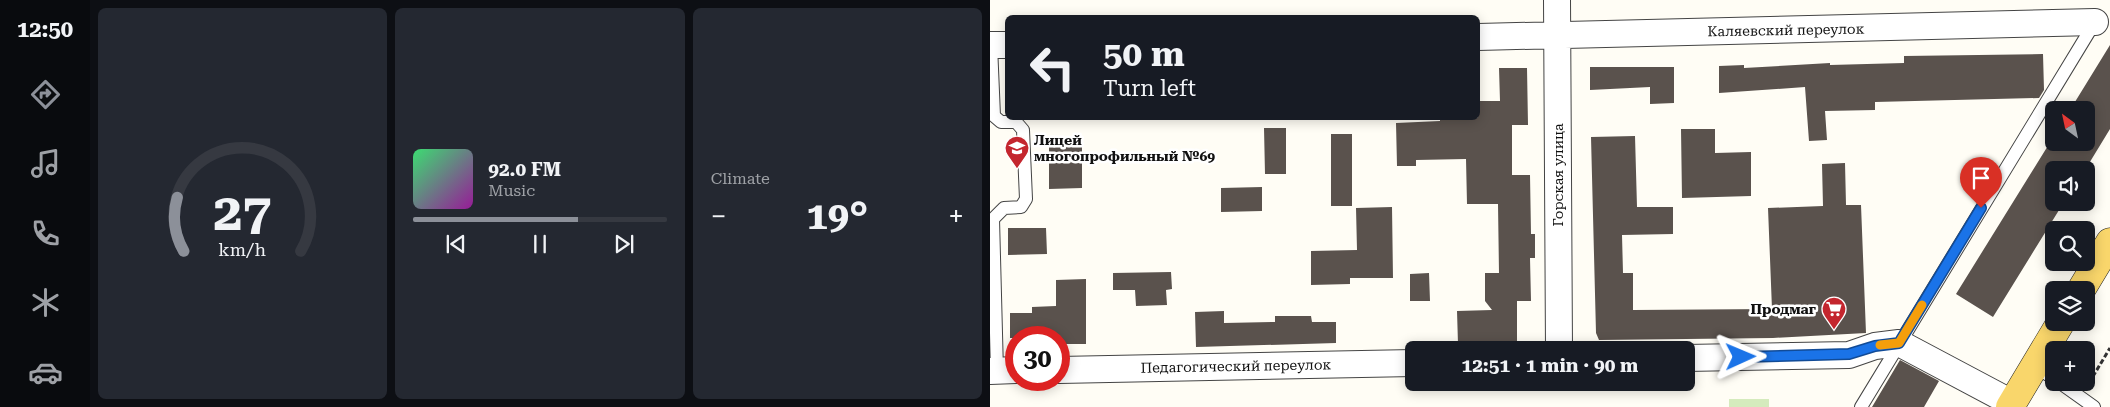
<!DOCTYPE html>
<meta charset="utf-8">
<style>
:root{--surface:#171b24;--page:#242831;--text:#f1f3f6;--muted:#9ea1a6;--line:#363941;--accent:#8c9099}
body{margin:0;font-family:"Roboto Serif",serif;background:var(--page);color:var(--text);height:100vh;display:flex;flex-direction:column;font-size:19px;white-space:nowrap}
*{box-sizing:border-box;margin:0}
p{font-size:16px;color:var(--muted)}
.icon{flex:none;width:28px;height:28px;fill:none;stroke:currentColor;stroke-width:2;stroke-linecap:round;stroke-linejoin:round}
.map{position:relative;flex:1;overflow:hidden}
.drawer{display:flex;flex-direction:column;gap:8px;padding:8px;background:#0d0f14;width:900px}
.drawer>*{flex:none}
.hud{position:absolute;left:15px;top:15px;width:475px;height:105px;border-radius:8px;box-shadow:0 2px 12px #0003;background:#171b24;color:var(--text);overflow:hidden}
.needle{width:32px;rotate:327deg}
.fabs{position:absolute;left:1055px;top:101px;display:grid;gap:10px}
.fabs a{display:grid;place-items:center;width:50px;height:50px;border-radius:8px;background:var(--surface);box-shadow:0 2px 12px #0003;font-size:25px}
.speed{position:absolute;left:15px;top:326px;display:flex;gap:10px;font-size:25px;font-weight:700;text-align:center}
.speed>*{display:grid;place-content:center;width:65px;height:65px;border-radius:50%;background:var(--surface);box-shadow:0 2px 12px #0003;line-height:1}
.speed .limit{border:8px solid #d22;background:#fff;color:#111}
.pin{position:absolute;display:grid;place-items:center;width:42px;height:42px;color:#fff;margin:-51px -21px;border-radius:50% 50% 50% 0;rotate:-45deg;box-shadow:0 0 5px #0007}
.pin .icon{rotate:45deg}
.me{position:absolute;width:55px;margin:-28px;rotate:89deg;stroke-linejoin:round;filter:drop-shadow(0 0 4px #0008)}
.turn{display:flex;align-items:center;gap:18px;height:105px;padding:0 15px;font-size:22px}
.turn .icon{width:65px;height:65px;stroke-width:2.5}
.turn b{display:block;font-size:35px;line-height:42px}
.big{font-size:38px;font-weight:700;line-height:1.1}
.drawer .card{flex:1;display:flex;flex-direction:column;justify-content:center;gap:8px;min-width:0;padding:0 18px;border-radius:8px;background:var(--page)}
.drawer .dial{align-items:center;gap:0}
.dial svg{height:130px;overflow:visible;fill:none;stroke:var(--line);stroke-width:7;stroke-linecap:round;text-anchor:middle}
.dial text{fill:var(--text);stroke:none}
.song{display:flex;align-items:center;gap:15px}
.cover{width:60px;height:60px;border-radius:8px;background:linear-gradient(135deg,hsl(140 70% 55%),hsl(300 70% 35%))}
.played{height:5px;border-radius:2px;background:linear-gradient(90deg,var(--accent) 65%,var(--line) 65%)}
.keys{display:flex;justify-content:space-around;direction:ltr}
.heat{display:flex;justify-content:space-between;align-items:center;font-size:28px;direction:ltr}
.drawer .tiles{flex:1;display:grid;gap:8px;grid-template-columns:repeat(3,1fr)}
.trip{position:absolute;left:415px;top:341px;width:290px;height:50px;border-radius:8px;background:var(--surface);box-shadow:0 2px 12px #0003;font-weight:700;line-height:50px;text-align:center}
main{display:flex;flex:1;min-height:0}
.tabs{display:flex;flex-direction:column;width:90px;justify-content:space-around;align-items:center;background:#090b0e;color:var(--muted)}
.tabs .icon{width:35px;height:35px}
.tabs .on{color:var(--accent)}
.tabs b{font-size:22px;color:var(--text)}
.map>svg:first-child{display:block}
.park{fill:#d5ebbd}
.building{fill:#5a524d}
.lines{fill:none;stroke-linecap:round;stroke-linejoin:round}
.lane-casing{stroke:#444;stroke-width:14}
.street-casing{stroke:#444;stroke-width:28}
.primary-casing{stroke:#222;stroke-width:29}
.path{stroke:#333;stroke-width:3;stroke-dasharray:5 2.5;stroke-linecap:butt}
.lane{stroke:#fff;stroke-width:12}
.street{stroke:#fff;stroke-width:26}
.primary{stroke:#f9d66b;stroke-width:28}
.route-casing{stroke:#114b97;stroke-width:12}
.route{stroke:#1a73e8;stroke-width:9}
.slow{stroke:#f59e0b;stroke-width:9}
.labels{text-anchor:middle;dominant-baseline:central;stroke-width:5;stroke-linejoin:round;paint-order:stroke}
.street-label{font-size:14px;fill:#111;stroke:#fff}
.poi-label{font-size:14px;font-weight:bold;fill:#111;stroke:#fff;text-anchor:start}
</style>
<main>
<nav class="tabs">
<b>12:50</b>
<svg class="icon on" aria-label="directions" viewBox="0 0 24 24"><path d="M12 3l9 9-9 9-9-9zM9 14v-3h6M13 9l2 2-2 2"/></svg>
<svg class="icon" aria-label="music" viewBox="0 0 24 24"><path d="M9 18V5l10-2v13"/><circle cx="6" cy="18" r="3"/><circle cx="16" cy="16" r="3"/></svg>
<svg class="icon" aria-label="phone" viewBox="0 0 24 24"><path d="M5 4h4l2 5-3 2q2 4 5 5l2-3 5 2v4C11 20 4 13 5 4z"/></svg>
<svg class="icon" aria-label="climate" viewBox="0 0 24 24"><path d="M12 3v18M4 7l16 10M4 17L20 7"/></svg>
<svg class="icon" aria-label="car" viewBox="0 0 24 24"><path d="M5 17H2v-5l4-1 3-4h7l3 4 3 1v5h-3M9 17h6M6 11h13"/><circle cx="7" cy="17" r="2"/><circle cx="17" cy="17" r="2"/></svg>
</nav>
<section class="drawer">
<div class="tiles">
<div class="card dial"><svg viewBox="0 0 100 80">
<path d="M14 69A42 42 0 1 1 86 69"/>
<path d="M14 69A42 42 0 0 1 10 36" stroke="#8c9099"/>
<text x="50" y="56" font-size="32" font-weight="700">27</text>
<text x="50" y="72" font-size="11">km/h</text>
</svg></div>
<div class="card">
<div class="song"><i class="cover"></i><div><b>92.0 FM</b><p>Music</p></div></div>
<div class="played"></div>
<div class="keys"><svg class="icon" aria-label="previous" viewBox="0 0 24 24"><path d="M18 5L8 12l10 7zM5 5v14"/></svg><svg class="icon" aria-label="pause" viewBox="0 0 24 24"><path d="M8 5v14M16 5v14"/></svg><svg class="icon" aria-label="next" viewBox="0 0 24 24"><path d="M6 5l10 7-10 7zM19 5v14"/></svg></div>
</div>
<div class="card"><p>Climate</p>
<div class="heat"><a>−</a><b class="big">19°</b><a>+</a></div>
</div>
</div>
</section>
<div class="map">
<svg width="1120" height="407" viewBox="0 0 1120 407">
<rect width="100%" height="100%" fill="#fffdf5"/>
<path class="park" d="M 739,399 L 779,399 L 779,407 L 739,407 Z"/>
<path class="building" d="M 1120,45 L 1120,129 L 1095,170 L 1064,170 L 1064,202 L 1074,202 L 1003,317 L 966,294 L 1064,136 L 1064,142 L 1096,142 L 1096,110 L 1080,110 Z
M 1053,54 L 1054,90 L 1049,98 L 885,102 L 885,110 L 835,111 L 837,140 L 819,141 L 815,87 L 729,93 L 729,66 L 754,65 L 754,68 L 840,63 L 840,65 L 914,63 L 914,56 Z
M 600,67 L 684,67 L 684,103 L 660,104 L 660,87 L 600,90 Z
M 509,68 L 537,68 L 538,125 L 522,125 L 522,175 L 540,175 L 541,234 L 545,234 L 545,258 L 540,258 L 541,301 L 527,301 L 527,343 L 468,344 L 467,311 L 502,310 L 495,301 L 495,273 L 509,273 L 508,204 L 477,204 L 476,159 L 426,160 L 426,166 L 407,166 L 406,123 L 450,121 L 450,118 L 488,118 L 488,101 L 510,101 Z
M 274,128 L 296,128 L 296,174 L 275,174 Z
M 691,129 L 725,129 L 725,153 L 761,152 L 761,196 L 692,198 Z
M 341,134 L 362,134 L 362,206 L 341,206 Z
M 645,136 L 647,207 L 683,207 L 683,234 L 632,235 L 633,273 L 643,273 L 643,310 L 782,309 L 778,208 L 833,206 L 832,164 L 855,163 L 856,205 L 871,205 L 876,333 L 783,338 L 609,340 L 606,333 L 601,137 Z
M 59,147 L 92,147 L 92,188 L 59,189 Z
M 272,187 L 272,211 L 231,212 L 231,188 Z
M 402,207 L 403,278 L 360,278 L 360,284 L 321,285 L 321,251 L 367,250 L 366,208 Z
M 18,228 L 56,228 L 57,254 L 18,255 Z
M 181,272 L 182,289 L 176,290 L 177,305 L 146,306 L 145,290 L 123,290 L 123,273 Z
M 439,273 L 440,301 L 420,301 L 420,274 Z
M 96,279 L 96,344 L 69,344 L 69,338 L 20,338 L 20,313 L 42,313 L 42,307 L 66,306 L 66,280 Z
M 234,311 L 234,323 L 285,322 L 285,316 L 321,316 L 322,322 L 346,322 L 346,343 L 206,347 L 205,312 Z
M 910,360 L 949,381 L 934,407 L 882,407 Z"/>
<g class="lines">
<defs>
<path id="lane" d="M 1,45 L 4,116 L 11,122 L 26,122 L 33,130 L 36,199 L 31,207 L 14,208 L 3,219 L 7,371
M 1045,366 L 1064,379
M 1069,382 L 1104,407
M 871,407 L 1105,22"/>
<path id="street" d="M 567,0 L 569,350
M 488,37 L 1105,22
M 0,45 L 18,45
M 696,358 L 859,355 L 885,346 L 909,343 L 1022,403
M 69,370 L 424,363
M 0,371 L 26,370"/>
<path id="primary" d="M 1091,290 L 1120,242
M 1020,407 L 1071,322"/>
</defs>
<use href="#lane" class="lane-casing"/>
<use href="#street" class="street-casing"/>
<use href="#primary" class="primary-casing"/>
<path class="path" d="M 1099,383 L 1120,348"/>
<use href="#lane" class="lane"/>
<use href="#street" class="street"/>
<use href="#primary" class="primary"/>
</g>
<g class="lines">
<defs>
<path id="route" d="M 751,357 L 859,354 L 885,346 L 909,343 L 991,208"/>
</defs>
<use href="#route" class="route-casing"/>
<use href="#route" class="route"/>
<path class="slow" d="M 890,345 L 909,343 L 932,305"/>
</g>
<defs>
<symbol id="school-pin" viewBox="-11 -11 22 30"><path d="M0 17L-7.5 6A9.5 9.5 0 1 1 7.5 6Z" fill="#c4262e" stroke="#fff"/><path d="M0-5L7-2L0 1L-7-2ZM-4 1L0 2.5L4 1V4Q0 6-4 4Z" fill="#fff"/></symbol>
<symbol id="supermarket-pin" viewBox="-11 -11 22 30"><path d="M0 17L-7.5 6A9.5 9.5 0 1 1 7.5 6Z" fill="#c4262e" stroke="#fff"/><path d="M-6-5.5h2.5l.6 2H6L4.5 2H-2.5L-4.4-4H-6ZM-1.5 3.2a1.3 1.3 0 1 0 .1 0ZM3 3.2a1.3 1.3 0 1 0 .1 0Z" fill="#fff"/></symbol>
</defs>
<g fill-rule="evenodd">
<use href="#school-pin" x="13" y="134" width="28" height="38"/>
<use href="#supermarket-pin" x="830" y="295" width="28" height="38"/>
</g>
<g class="labels">
<g class="street-label">
<text transform="translate(796 30) rotate(-1)">Каляевский переулок</text>
<text transform="translate(568 175) rotate(-90)">Горская улица</text>
<text transform="translate(246 366) rotate(-1)">Педагогический переулок</text>
</g>
<g class="poi-label">
<text x="44" y="140">Лицей<tspan x="44" dy="16">многопрофильный №69</tspan></text>
<text x="826" y="309" text-anchor="end">Продмаг</text>
</g>
</g>
</svg>
<div class="fabs">
<a><svg class="needle" viewBox="-14 -14 28 28"><path d="M0-13l5 13h-10z" fill="#e53935"/><path d="M0 13l5-13h-10z" fill="#9ea1a6"/></svg></a>
<a><svg class="icon" aria-label="sound" viewBox="0 0 24 24"><path d="M4 9h4l5-4v14l-5-4H4zM17 9q2 3 0 6"/></svg></a>
<a><svg class="icon" aria-label="search" viewBox="0 0 24 24"><circle cx="10" cy="10" r="6"/><path d="M15 15l6 6"/></svg></a>
<a><svg class="icon" aria-label="layers" viewBox="0 0 24 24"><path d="M12 4l9 5-9 5-9-5zM3 14l9 5 9-5"/></svg></a>
<a>+</a>
</div>
<div class="speed"><div class="limit">30</div></div>
<div class="pin" style="left:991px;top:208px;background:#d93025"><svg class="icon" aria-label="arrive" viewBox="0 0 24 24"><path d="M6 21V4h12l-3 4 3 4H6"/></svg></div>
<svg class="me" style="left:751px;top:357px" viewBox="-20 -20 40 40"><path d="M0-17L14 15 0 8-14 15z" fill="#1a73e8" stroke="#fff" stroke-width="4"/></svg>
<div class="trip">12:51 · 1 min · 90 m</div>
<div class="hud">
<div class="turn"><svg class="icon" aria-label="left" viewBox="0 0 24 24"><path d="M17 20v-9H6M10 6l-5 5 5 5"/></svg><div><b>50 m</b>Turn left</div></div>
</div>
</div>
</main>
